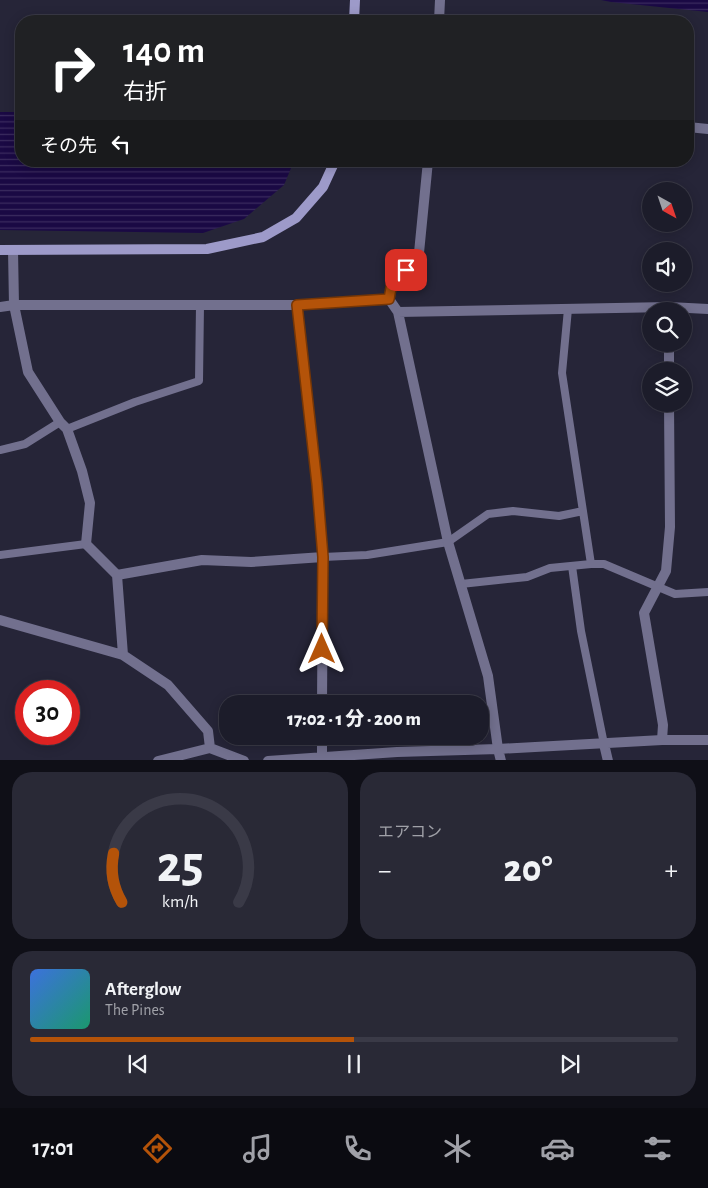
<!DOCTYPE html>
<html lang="ja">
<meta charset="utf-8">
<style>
:root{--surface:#1c1c2a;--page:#292936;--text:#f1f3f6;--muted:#a0a1a8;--line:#3a3a47;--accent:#b45309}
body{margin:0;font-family:"Alegreya Sans","Noto Sans JP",sans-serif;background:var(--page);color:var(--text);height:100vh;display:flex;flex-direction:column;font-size:19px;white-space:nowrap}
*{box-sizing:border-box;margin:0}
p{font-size:16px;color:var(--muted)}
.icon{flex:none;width:28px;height:28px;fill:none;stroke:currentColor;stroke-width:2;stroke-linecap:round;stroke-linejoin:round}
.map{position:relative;height:760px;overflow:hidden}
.side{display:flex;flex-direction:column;gap:12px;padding:12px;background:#0f0f17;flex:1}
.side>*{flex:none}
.guide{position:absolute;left:15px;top:15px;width:679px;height:152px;border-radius:20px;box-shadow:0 2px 12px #0003,0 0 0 1px var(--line);background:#202124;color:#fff;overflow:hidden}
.needle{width:32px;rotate:140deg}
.buttons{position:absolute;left:642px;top:182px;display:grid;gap:10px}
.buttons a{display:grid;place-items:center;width:50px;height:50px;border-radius:50%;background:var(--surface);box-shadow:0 2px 12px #0003,0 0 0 1px var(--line);font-size:25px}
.speed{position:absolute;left:15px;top:680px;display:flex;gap:10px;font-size:25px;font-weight:700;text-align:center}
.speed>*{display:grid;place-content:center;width:65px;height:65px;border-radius:50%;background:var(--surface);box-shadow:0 2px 12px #0003,0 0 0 1px var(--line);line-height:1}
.speed .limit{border:8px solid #d22;background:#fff;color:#111}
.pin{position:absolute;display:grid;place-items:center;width:42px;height:42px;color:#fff;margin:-21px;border-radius:10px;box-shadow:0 2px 8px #0006}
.me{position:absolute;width:55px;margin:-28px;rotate:0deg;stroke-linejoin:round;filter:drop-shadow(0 0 4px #0008)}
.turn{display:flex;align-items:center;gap:18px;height:105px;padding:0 25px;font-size:22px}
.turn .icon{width:65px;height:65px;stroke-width:2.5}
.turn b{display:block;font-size:35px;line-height:42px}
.then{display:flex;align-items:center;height:48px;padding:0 25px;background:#0003;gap:10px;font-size:19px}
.big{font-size:38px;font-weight:800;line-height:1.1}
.side .tile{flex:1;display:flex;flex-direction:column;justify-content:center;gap:8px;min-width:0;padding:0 18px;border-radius:20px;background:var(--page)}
.side .dial{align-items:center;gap:0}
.dial svg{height:130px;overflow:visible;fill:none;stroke:var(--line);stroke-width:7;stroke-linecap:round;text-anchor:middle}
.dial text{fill:var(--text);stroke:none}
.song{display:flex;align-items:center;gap:15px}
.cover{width:60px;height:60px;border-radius:8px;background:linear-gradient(135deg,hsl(220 70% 55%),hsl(160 70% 35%))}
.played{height:5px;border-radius:2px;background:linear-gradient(90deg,var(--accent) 50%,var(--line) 50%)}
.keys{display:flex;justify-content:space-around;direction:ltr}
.heat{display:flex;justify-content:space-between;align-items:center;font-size:28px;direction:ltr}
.side .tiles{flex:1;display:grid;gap:12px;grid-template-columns:1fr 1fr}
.tile:last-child{grid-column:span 2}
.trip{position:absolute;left:219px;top:695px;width:270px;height:50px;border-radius:20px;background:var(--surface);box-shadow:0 2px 12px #0003,0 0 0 1px var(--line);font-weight:800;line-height:50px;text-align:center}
.tabs{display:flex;height:80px;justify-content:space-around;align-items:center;background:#0b0b11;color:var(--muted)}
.tabs .icon{width:35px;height:35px}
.tabs .current{color:var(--accent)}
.tabs b{font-size:22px;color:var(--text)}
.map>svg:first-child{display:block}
.water{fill:url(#water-rules)}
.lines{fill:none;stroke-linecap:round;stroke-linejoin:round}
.lane{stroke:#72708e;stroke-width:8}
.street{stroke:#72708e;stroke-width:10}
.secondary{stroke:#9d9ac9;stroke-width:10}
.route-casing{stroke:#753606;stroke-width:12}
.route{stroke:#b45309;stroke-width:9}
</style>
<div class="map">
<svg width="708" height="761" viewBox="0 0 708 761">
<defs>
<pattern id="water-rules" width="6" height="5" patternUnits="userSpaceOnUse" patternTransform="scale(1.25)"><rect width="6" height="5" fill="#1a0944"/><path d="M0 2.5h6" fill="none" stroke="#3b2c5f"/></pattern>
</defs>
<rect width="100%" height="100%" fill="#262538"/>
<path class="water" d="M 601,0 L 708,0 L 708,12 L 611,2 Z
M 0,112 L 21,112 L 21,161 L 294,161 L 284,185 L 244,219 L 203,233 L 0,230 Z"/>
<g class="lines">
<path class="lane" d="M 568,309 L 562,373 L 591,564 L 604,564 L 675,594 L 708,592
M 67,429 L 135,402 L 199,381 L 200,305
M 0,450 L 25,444 L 60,422
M 0,555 L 86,544
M 323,557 L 367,555 L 448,542 L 488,514 L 513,511 L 559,516 L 583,511
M 572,566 L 581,631 L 604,744
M 461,584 L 527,577 L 550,568 L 591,564"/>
<path class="street" d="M 439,21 L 440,0
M 688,128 L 688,127 L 708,129
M 13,250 L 14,305 L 28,372 L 60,422 L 67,429 L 82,471 L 90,503 L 86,544 L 117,575 L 123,655
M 389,299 L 393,277 L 418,263 L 428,161
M 297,305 L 317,484 L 323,557 L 322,704
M 0,307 L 14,305 L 297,305 L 389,299 L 398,312 L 669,307 L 708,309
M 398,312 L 448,542 L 488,676 L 498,749 L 501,761
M 669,344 L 669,371
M 117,575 L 202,560 L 251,562 L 323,557
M 0,620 L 123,655 L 168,685 L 208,731 L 210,748
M 322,736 L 322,761
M 662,740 L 663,725 L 644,613 L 666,571 L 670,527 L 669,404
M 604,744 L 608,761
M 158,761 L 210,748 L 244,761
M 268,761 L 397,752 L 498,749 L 662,740 L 708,740"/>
<path class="secondary" d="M 354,21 L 355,0
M 0,250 L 207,249 L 263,237 L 296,218 L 323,187 L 335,161"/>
</g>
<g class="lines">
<defs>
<path id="route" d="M 322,649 L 323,557 L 317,484 L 297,305 L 389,299 L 393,277 L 406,270"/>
</defs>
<use href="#route" class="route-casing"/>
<use href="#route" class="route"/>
</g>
</svg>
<div class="buttons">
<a><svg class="needle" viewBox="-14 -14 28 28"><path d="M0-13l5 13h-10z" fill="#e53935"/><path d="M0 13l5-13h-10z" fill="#a0a1a8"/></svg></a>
<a><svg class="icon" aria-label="sound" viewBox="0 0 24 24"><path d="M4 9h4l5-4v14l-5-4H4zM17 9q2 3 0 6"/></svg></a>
<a><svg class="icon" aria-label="search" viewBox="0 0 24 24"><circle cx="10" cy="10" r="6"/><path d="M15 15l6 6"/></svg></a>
<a><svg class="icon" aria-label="layers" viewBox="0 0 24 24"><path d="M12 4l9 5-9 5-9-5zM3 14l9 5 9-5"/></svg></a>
</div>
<div class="speed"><div class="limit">30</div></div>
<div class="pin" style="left:406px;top:270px;background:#d93025"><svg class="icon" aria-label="arrive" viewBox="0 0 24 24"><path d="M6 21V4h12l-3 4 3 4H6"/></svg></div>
<svg class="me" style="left:322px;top:649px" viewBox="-20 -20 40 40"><path d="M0-17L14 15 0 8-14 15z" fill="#b45309" stroke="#fff" stroke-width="4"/></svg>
<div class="trip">17:02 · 1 分 · 200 m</div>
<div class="guide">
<div class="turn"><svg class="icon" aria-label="right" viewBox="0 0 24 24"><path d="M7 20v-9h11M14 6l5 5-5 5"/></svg><div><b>140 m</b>右折</div></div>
<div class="then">その先<svg class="icon" aria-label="left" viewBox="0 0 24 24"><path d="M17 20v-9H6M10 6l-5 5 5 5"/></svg></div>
</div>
</div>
<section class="side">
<div class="tiles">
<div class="tile dial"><svg viewBox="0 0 100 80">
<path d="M14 69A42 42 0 1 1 86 69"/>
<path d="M14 69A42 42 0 0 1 9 39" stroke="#b45309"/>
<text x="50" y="56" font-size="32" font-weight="700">25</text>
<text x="50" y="72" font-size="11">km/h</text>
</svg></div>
<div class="tile"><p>エアコン</p>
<div class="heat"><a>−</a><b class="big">20°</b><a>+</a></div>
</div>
<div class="tile">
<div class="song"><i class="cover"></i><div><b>Afterglow</b><p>The Pines</p></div></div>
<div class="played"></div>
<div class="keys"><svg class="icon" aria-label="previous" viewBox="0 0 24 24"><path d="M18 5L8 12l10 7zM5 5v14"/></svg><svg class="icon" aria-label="pause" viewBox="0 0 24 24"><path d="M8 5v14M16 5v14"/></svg><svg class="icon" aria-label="next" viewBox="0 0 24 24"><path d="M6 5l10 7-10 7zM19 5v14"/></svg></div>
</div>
</div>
</section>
<nav class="tabs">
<b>17:01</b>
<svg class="icon current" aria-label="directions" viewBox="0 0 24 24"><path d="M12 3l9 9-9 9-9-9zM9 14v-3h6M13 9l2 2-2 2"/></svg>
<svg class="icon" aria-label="music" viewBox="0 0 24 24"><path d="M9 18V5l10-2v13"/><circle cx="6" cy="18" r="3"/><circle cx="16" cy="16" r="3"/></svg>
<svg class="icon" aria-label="phone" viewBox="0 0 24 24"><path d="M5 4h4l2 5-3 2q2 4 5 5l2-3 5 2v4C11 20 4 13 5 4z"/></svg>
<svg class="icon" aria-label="climate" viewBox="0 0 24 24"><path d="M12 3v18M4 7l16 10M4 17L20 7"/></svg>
<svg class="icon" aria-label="car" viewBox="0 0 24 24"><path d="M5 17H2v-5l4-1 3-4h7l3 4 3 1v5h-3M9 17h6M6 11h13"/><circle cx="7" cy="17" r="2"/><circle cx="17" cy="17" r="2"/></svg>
<svg class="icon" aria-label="filters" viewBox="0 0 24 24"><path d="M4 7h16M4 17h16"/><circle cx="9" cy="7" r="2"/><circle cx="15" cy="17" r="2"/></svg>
</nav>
